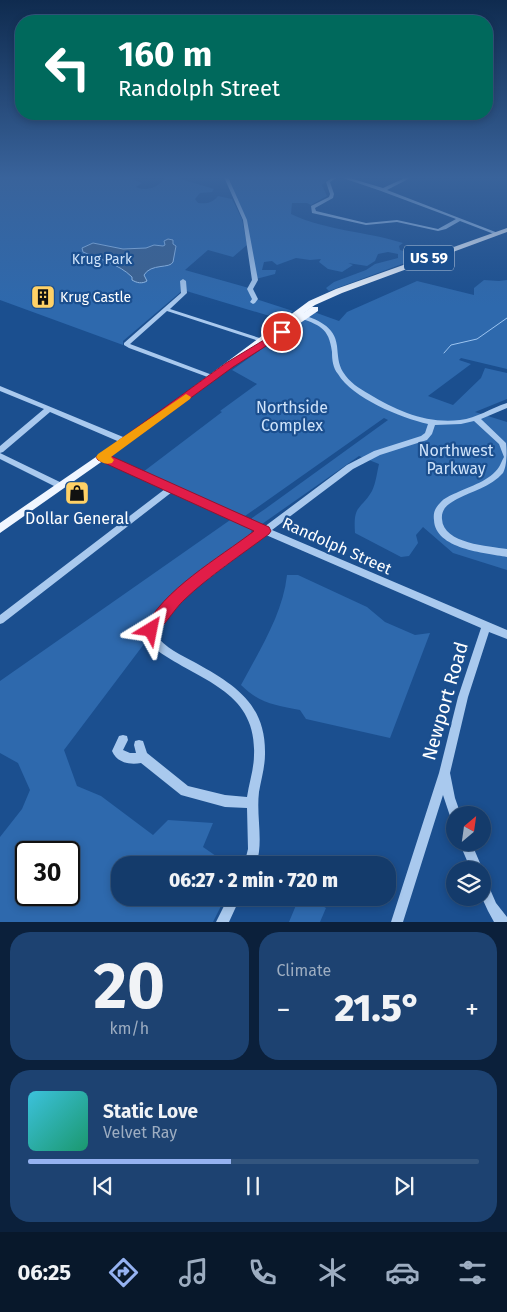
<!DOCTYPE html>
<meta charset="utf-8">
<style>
:root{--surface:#143b6b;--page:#1d4271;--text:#f1f3f6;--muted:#9dadc1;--line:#33557e;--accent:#95b2f1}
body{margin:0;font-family:"Fira Sans",sans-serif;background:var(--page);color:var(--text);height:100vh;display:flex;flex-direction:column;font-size:19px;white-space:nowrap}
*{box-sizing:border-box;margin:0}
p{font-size:16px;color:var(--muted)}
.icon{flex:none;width:28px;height:28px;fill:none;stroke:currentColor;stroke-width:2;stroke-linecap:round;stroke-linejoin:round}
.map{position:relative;height:922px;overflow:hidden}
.side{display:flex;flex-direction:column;gap:10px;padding:10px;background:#0b203b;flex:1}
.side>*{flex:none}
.hud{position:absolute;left:15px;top:15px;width:478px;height:105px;border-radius:20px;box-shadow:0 2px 8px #0003,0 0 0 1px var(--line);background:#00695c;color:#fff;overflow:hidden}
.needle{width:32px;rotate:29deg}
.buttons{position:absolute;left:446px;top:806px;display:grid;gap:10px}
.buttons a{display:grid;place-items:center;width:45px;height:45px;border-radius:50%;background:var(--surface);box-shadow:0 2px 8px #0003,0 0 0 1px var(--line);font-size:25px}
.speed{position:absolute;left:15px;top:841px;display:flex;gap:10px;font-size:25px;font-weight:700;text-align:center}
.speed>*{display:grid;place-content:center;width:65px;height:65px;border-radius:50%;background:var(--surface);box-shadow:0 2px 8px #0003,0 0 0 1px var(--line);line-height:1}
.speed .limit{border:2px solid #111;border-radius:8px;background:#fff;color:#111}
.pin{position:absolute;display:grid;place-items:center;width:42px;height:42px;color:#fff;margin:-21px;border:2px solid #fff;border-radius:50%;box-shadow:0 1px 5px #0007}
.me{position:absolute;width:55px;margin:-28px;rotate:35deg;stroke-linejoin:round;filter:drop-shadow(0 0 4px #0008)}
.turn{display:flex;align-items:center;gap:18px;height:105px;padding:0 20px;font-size:22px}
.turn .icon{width:65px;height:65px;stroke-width:2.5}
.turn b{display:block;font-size:35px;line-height:42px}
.big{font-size:38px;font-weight:800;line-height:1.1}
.side .widget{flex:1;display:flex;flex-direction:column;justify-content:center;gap:8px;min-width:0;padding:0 18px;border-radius:20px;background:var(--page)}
.side .dial{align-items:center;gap:0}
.dial b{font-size:65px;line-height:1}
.song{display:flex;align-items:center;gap:15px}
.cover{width:60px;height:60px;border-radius:8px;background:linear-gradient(135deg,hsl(190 70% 55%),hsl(160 70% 35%))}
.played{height:5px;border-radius:2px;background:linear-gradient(90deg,var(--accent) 45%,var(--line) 45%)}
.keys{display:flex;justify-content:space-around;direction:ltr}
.heat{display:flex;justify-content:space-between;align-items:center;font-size:28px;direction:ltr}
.side .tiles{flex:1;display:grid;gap:10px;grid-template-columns:1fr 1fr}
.widget:last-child{grid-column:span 2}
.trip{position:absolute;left:111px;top:856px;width:285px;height:50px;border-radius:20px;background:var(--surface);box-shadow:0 2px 8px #0003,0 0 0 1px var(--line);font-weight:800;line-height:50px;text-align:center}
.tab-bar{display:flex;height:80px;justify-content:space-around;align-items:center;background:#08182b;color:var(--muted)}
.tab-bar .icon{width:35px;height:35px}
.tab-bar .active{color:var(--accent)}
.tab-bar b{font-size:22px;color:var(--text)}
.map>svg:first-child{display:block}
.green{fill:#2e69ad;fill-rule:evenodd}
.water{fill:#3c6290;stroke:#9cc4f0}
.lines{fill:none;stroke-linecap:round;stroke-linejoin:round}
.stream{stroke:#9cc4f0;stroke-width:1}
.minor{fill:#a9c9ee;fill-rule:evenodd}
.major{fill:#f0f6ff;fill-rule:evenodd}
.route{fill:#e11d48;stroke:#92132f}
.slow{fill:#f59e0b}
.labels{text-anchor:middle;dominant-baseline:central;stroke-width:4.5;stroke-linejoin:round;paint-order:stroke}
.far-park-label{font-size:14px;fill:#cfe3fa;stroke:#1b4f8f}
.far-poi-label{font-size:14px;fill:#fff;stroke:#1b4f8f;text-anchor:start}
.shield{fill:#1b4f8f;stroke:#bbcadd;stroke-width:1}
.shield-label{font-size:15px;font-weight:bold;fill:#fff}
.park-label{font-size:16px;fill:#cfe3fa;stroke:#1b4f8f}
.poi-label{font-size:16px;fill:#fff;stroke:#1b4f8f}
.street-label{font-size:16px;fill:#fff;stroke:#1b4f8f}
.near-street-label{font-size:19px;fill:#fff;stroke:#1b4f8f}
</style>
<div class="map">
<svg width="507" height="922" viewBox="0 0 507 922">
<rect width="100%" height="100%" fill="#1b4f8f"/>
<path class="green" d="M 0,177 L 128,177 L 142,183 L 136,187 C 146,192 159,187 165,178 L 174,177 L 214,189 L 212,192 L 200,193 L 195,199 L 198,203 C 207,204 212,203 218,196 L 232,199 L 242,219 L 247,245 L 233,257 L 208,250 L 185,270 L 249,288 L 248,291 L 256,299 L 293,311 L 283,320 L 183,290 L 123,341 L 123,345 L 0,300 Z
M 227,177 L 331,177 L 322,185 L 327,196 L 311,205 L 307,203 L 292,203 L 291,214 C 327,231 365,231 403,243 L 399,246 L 400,250 L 410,253 L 413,260 L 329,291 L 326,288 L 334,282 L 366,270 L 375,264 L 398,258 L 398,254 L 388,252 L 378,254 L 375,261 L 367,266 L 348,263 L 353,265 L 342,272 L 328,269 L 319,262 L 321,259 L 310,260 L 296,258 L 277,265 L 272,261 L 264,262 L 262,270 L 276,270 L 275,274 L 256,279 L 246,219 Z
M 484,280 L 499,281 L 507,280 L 507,369 L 461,358 L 459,360 L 471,364 L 428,396 L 453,405 L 481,378 L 485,368 L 507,373 L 507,399 L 475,412 L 507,422 L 507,570 L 453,553 L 423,527 L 416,535 L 418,543 L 409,556 L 401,557 L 355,533 C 353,504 360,511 372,491 C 376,483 377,472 379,464 L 359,456 L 262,524 L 251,522 L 252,518 L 265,509 L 388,420 L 384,418 L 245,516 L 143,472 L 222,412 L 220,411 L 257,384 L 232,370 L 314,312 L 339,321 L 347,312 L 417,281 L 474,295 L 474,288 Z
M 233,518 L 252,529 L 251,533 C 243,543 230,549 220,557 C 189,578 155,601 141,636 L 144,644 L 64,750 L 77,786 L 101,796 L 153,835 L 168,820 L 213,823 L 203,847 L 229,865 L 120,865 L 120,898 L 225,898 L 213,922 L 0,922 L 0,837 L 22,809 L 30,790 L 18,763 L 0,753 L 0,681 ZM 26,852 L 69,852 L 69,895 L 26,895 Z
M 287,575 L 298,575 L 367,607 L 385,622 L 415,635 L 430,633 L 390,738 L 306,719 L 300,710 C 276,705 260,704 241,685 C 259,651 283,614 287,575 Z
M 299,898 L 308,898 L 326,908 L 320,922 L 289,922 Z"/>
<path class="water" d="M 168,239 L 173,240 L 173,244 L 176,246 C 175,251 174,257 173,262 C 170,269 151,263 144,275 L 147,281 C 142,284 137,283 132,280 L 132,277 C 119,264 99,259 83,252 L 82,248 L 93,243 L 123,249 L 146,248 L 154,245 L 163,246 L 165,245 L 164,241 Z"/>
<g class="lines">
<path class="stream" d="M 444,353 L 451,345 L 477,339 L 507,318"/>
<path class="minor" d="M 224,177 L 228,177 L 247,220 L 258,280 L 253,289 L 258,299 L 255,303 L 253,304 L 250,302 L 252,299 L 247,289 L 252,280 L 243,220 Z
M 333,177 L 338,177 L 330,182 L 334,194 L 333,198 L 315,208 L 316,211 L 366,223 L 397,220 L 438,229 L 456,219 L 381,191 L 340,177 L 346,177 L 383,188 L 407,177 L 412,177 L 387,190 L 498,233 L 494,234 L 460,221 L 446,229 L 438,231 L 397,222 L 366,225 L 312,213 L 311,206 L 329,197 L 330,194 L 326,182 Z
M 183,279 L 186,281 L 187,293 L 170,309 L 269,341 L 269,343 L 265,343 L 167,311 L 130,344 L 215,376 L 216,377 L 215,378 L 213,379 L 129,348 L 124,345 L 124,343 L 181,293 L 180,281 Z
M 299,314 C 317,319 335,326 337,346 C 338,355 338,364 343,372 C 349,382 360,389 369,394 C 397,411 427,424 460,420 C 477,418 491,408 507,403 L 507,408 L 481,419 L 506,443 C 507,451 507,466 503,473 C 491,487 472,491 457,499 C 448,504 441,509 442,519 C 443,544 489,546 507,549 L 507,557 C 485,553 435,549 434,520 C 433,513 435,508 440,503 C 444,498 451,495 456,493 C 470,486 490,481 499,467 C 501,464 502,460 504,457 L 499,444 L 474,421 L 461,424 L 435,425 L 432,434 L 427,440 L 380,455 L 353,469 L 272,530 L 507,630 L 507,639 L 489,632 L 468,697 L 450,773 L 455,798 L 461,815 L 455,815 L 455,821 L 451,819 L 443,795 L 403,922 L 391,922 L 439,773 L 458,697 L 481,628 L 266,535 C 250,547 233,560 217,572 C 196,589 164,608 155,634 C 165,648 181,655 196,663 C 235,685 266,704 265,754 C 265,767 261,780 259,792 C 256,817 264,841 256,865 L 244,865 L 248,849 L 247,808 L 225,807 L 181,795 L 141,763 C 130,765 117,763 112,751 L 119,736 L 123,735 L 127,736 L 128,740 L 123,750 L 130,753 L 136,753 L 134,745 L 135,741 L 139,740 L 143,741 L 147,753 L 188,786 L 225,795 L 247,797 C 249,783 254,769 254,755 C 257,691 200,681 158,651 L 150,643 L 145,635 L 155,616 L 176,593 L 258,532 L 172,492 L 3,623 L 0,624 L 0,615 L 165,489 L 99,459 L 98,457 L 99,455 L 105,455 L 264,527 L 347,465 L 374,451 L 421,436 L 425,433 L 428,424 C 401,418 352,398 338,374 C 333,368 332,360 332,352 C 329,327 319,325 297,317 L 297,315 Z
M 0,386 L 128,439 L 129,441 L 128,443 L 122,443 L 50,412 L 3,452 L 0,453 L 0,446 L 44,409 L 0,391 Z
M 0,453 L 64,484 L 65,486 L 64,488 L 58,488 L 0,459 Z
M 459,842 L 471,842 L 483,870 L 482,872 L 482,870 L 471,870 Z
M 482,878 L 486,880 L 496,903 L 507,917 L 507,922 L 494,922 L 488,911 L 482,898 Z
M 228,898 L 240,898 L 229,922 L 216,922 Z"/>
<path class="major" d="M 507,228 L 507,232 L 342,293 L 315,305 L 299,316 L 312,307 L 318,307 L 318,311 L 284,334 L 277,333 L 144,432 L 0,533 L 0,523 L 138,428 L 309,301 L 336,289 Z"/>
</g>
<linearGradient id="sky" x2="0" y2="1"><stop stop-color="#0f2b4f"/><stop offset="0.58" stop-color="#39639b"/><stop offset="1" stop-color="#39639b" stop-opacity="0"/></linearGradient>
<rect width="507" height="306" fill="url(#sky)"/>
<path class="route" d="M 282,329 L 285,330 L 285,334 L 233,367 L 111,456 L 269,527 L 271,531 L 269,534 C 241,555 209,576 184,600 C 175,608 159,634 151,637 L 146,635 L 144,630 C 162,590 219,558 254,531 L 98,460 L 96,457 L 226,363 Z"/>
<path class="slow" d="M 186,394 L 191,397 L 190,399 L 111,457 L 114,460 L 112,463 C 106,465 100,463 96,457 L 98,454 Z"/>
<defs>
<symbol id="building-square" viewBox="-11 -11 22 22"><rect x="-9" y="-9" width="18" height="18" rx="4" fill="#ffd166" stroke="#1b4f8f"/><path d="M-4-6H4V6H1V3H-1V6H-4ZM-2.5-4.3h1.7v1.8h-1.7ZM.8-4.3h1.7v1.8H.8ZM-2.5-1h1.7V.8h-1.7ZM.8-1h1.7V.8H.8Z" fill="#111"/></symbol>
<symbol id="shop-square" viewBox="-11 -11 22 22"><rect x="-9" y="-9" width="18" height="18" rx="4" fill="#ffd166" stroke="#1b4f8f"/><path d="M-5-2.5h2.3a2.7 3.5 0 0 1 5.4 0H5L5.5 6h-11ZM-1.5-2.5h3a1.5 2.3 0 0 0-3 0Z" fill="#111"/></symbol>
</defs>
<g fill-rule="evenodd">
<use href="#building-square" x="29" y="283" width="28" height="28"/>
<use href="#shop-square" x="63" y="479" width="28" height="28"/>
</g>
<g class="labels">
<g class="far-park-label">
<text x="102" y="259">Krug Park</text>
</g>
<g class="far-poi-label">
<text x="60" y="297">Krug Castle</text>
</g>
<rect class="shield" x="404" y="245.5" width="50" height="25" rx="4"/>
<g class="shield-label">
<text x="429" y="258">US 59</text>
</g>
<g class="park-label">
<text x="292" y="407">Northside<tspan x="292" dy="18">Complex</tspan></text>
<text x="456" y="450">Northwest<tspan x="456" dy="18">Parkway</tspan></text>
</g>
<g class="poi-label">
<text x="77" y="518">Dollar General</text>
</g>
<g class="street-label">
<text transform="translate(337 546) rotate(24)">Randolph Street</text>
</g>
<g class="near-street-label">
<text transform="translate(445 701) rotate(-74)">Newport Road</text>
</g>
</g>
</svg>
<div class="buttons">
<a><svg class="needle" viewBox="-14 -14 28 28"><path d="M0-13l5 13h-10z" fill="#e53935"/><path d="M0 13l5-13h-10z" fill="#9dadc1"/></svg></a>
<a><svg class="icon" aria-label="layers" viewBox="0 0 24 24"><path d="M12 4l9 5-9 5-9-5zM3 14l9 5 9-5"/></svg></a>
</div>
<div class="speed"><div class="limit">30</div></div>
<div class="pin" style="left:282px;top:332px;background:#d93025"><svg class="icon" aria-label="arrive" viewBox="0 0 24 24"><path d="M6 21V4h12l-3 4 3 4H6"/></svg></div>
<svg class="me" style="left:151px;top:630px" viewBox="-20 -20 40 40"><path d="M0-17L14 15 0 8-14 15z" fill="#e11d48" stroke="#fff" stroke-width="4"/></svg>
<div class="trip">06:27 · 2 min · 720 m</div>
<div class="hud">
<div class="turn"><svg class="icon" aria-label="left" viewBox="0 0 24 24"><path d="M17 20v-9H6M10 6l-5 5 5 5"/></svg><div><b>160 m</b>Randolph Street</div></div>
</div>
</div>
<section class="side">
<div class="tiles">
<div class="widget dial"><b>20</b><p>km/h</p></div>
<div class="widget"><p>Climate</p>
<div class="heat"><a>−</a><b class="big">21.5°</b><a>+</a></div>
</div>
<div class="widget">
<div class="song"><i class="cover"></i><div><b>Static Love</b><p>Velvet Ray</p></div></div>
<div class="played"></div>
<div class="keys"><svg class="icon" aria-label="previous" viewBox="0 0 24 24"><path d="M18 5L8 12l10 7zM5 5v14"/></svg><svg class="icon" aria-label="pause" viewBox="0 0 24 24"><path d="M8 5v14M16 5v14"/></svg><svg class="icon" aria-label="next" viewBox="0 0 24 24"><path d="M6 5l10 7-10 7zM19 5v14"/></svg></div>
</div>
</div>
</section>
<nav class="tab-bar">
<b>06:25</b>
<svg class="icon active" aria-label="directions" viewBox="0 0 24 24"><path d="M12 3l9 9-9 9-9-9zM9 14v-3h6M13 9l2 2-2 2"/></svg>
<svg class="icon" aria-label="music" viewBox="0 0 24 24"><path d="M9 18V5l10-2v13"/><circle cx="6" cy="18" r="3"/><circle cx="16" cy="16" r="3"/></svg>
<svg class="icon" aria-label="phone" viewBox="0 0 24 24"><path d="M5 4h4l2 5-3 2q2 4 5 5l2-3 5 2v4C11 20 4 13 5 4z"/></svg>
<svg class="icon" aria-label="climate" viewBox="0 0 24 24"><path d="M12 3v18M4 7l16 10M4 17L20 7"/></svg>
<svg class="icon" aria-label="car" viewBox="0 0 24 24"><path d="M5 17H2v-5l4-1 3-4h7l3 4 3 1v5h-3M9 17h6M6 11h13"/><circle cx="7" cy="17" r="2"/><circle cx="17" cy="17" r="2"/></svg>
<svg class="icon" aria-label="filters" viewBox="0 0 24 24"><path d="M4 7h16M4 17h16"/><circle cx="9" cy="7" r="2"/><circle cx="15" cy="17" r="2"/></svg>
</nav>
